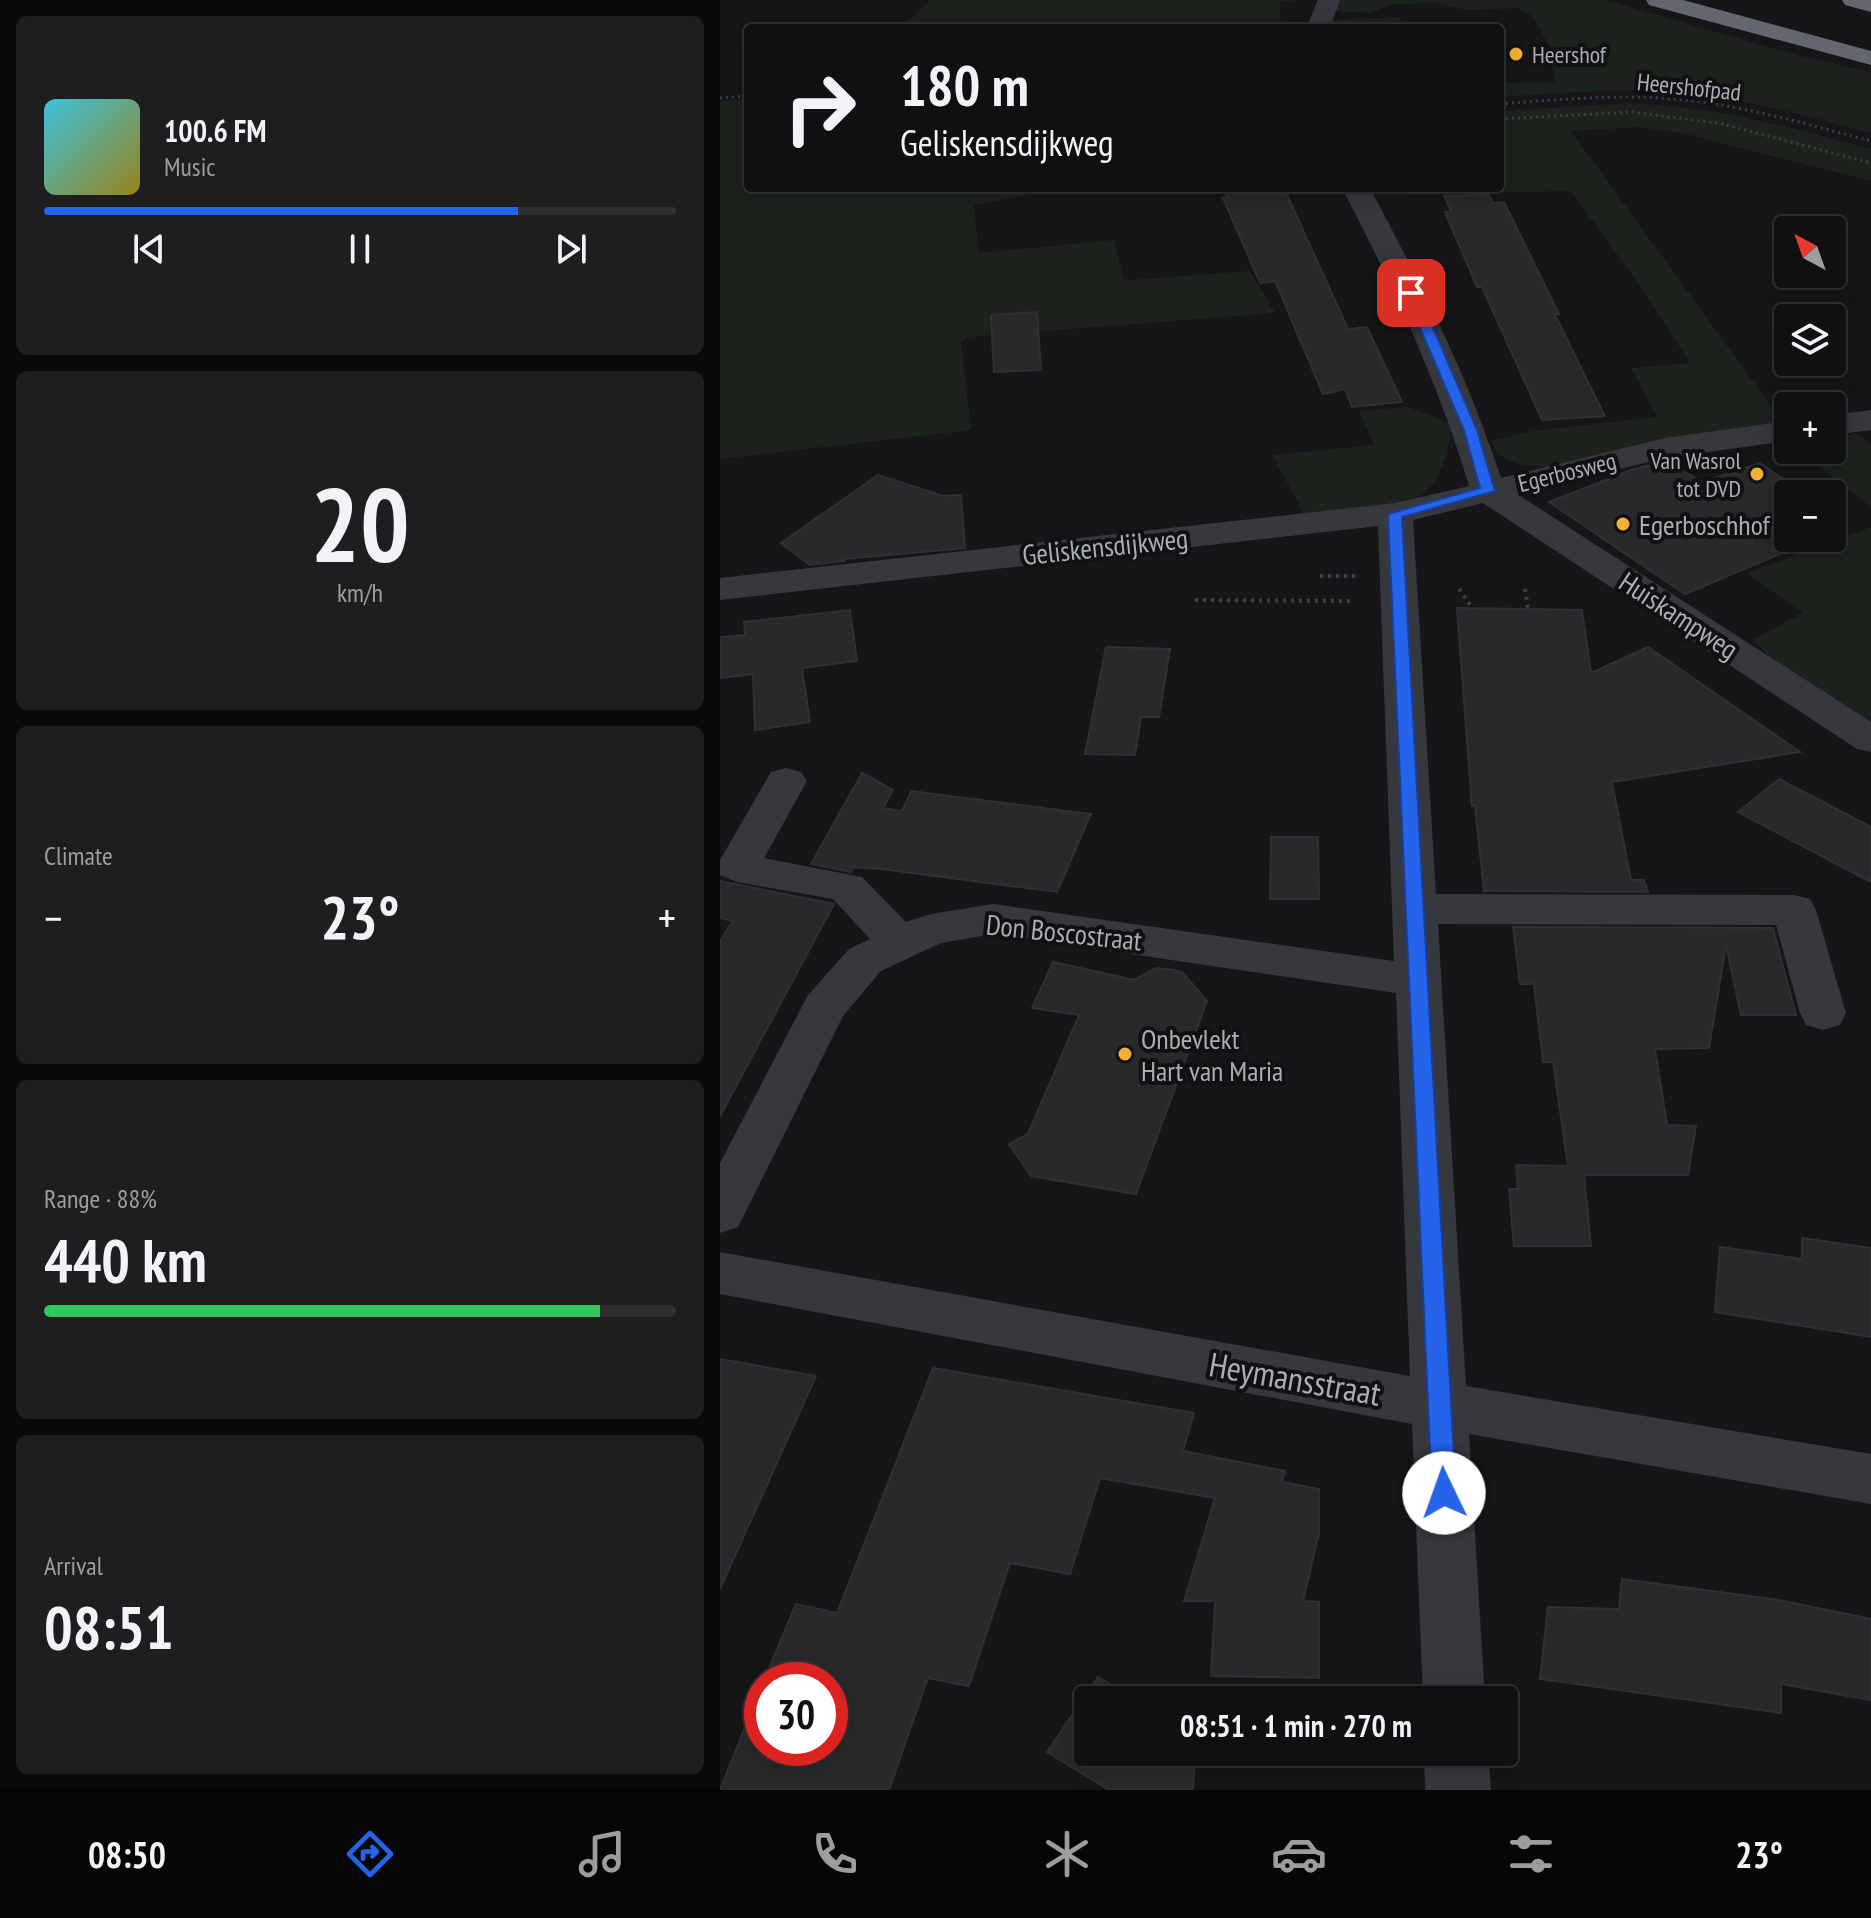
<!DOCTYPE html>
<meta charset="utf-8">
<style>
:root{--surface:#101012;--page:#1e1e20;--text:#f1f3f6;--muted:#9c9d9f;--line:#303032;--accent:#2563eb}
body{margin:0;font-family:"PT Sans Narrow",sans-serif;background:var(--page);color:var(--text);height:100vh;display:flex;flex-direction:column;font-size:30px;white-space:nowrap}
*{box-sizing:border-box;margin:0}
p{font-size:26px;color:var(--muted)}
.icon{flex:none;width:44px;height:44px;fill:none;stroke:currentColor;stroke-width:2;stroke-linecap:round;stroke-linejoin:round}
.map{position:relative;flex:1;overflow:hidden}
.drawer{display:flex;flex-direction:column;gap:16px;padding:16px;background:#09090a;width:720px}
.drawer>*{flex:none}
.guide{position:absolute;left:24px;top:24px;width:760px;height:168px;border-radius:8px;box-shadow:0 4px 20px #0003,0 0 0 2px var(--line);background:#101012;color:var(--text);overflow:hidden}
.needle{width:52px;rotate:319deg}
.tools{position:absolute;left:1054px;top:216px;display:grid;gap:16px}
.tools a{display:grid;place-items:center;width:72px;height:72px;border-radius:8px;background:var(--surface);box-shadow:0 4px 20px #0003,0 0 0 2px var(--line);font-size:40px}
.speed{position:absolute;left:24px;top:1662px;display:flex;gap:16px;font-size:40px;font-weight:700;text-align:center}
.speed>*{display:grid;place-content:center;width:104px;height:104px;border-radius:50%;background:var(--surface);box-shadow:0 4px 20px #0003,0 0 0 2px var(--line);line-height:1}
.speed .limit{border:12px solid #d22;background:#fff;color:#111}
.pin{position:absolute;display:grid;place-items:center;width:68px;height:68px;color:#fff;margin:-34px;border-radius:16px;box-shadow:0 4px 12px #0006}
.me{position:absolute;width:88px;margin:-44px;rotate:357deg;stroke-linejoin:round;filter:drop-shadow(0 0 6px #0008)}
.turn{display:flex;align-items:center;gap:28px;height:168px;padding:0 24px;font-size:36px}
.turn .icon{width:104px;height:104px;stroke-width:2.5}
.turn b{display:block;font-size:56px;line-height:68px}
.big{font-size:60px;font-weight:700;line-height:1.1}
.drawer .card{flex:1;display:flex;flex-direction:column;justify-content:center;gap:12px;min-width:0;padding:0 28px;border-radius:12px;background:var(--page)}
.drawer .dial{align-items:center;gap:0}
.dial b{font-size:104px;line-height:1}
.song{display:flex;align-items:center;gap:24px}
.cover{width:96px;height:96px;border-radius:12px;background:linear-gradient(135deg,hsl(190 70% 55%),hsl(50 70% 35%))}
.played{height:8px;border-radius:4px;background:linear-gradient(90deg,var(--accent) 75%,var(--line) 75%)}
.keys{display:flex;justify-content:space-around;direction:ltr}
.heat{display:flex;justify-content:space-between;align-items:center;font-size:44px;direction:ltr}
.charge{height:12px;border-radius:6px;background:linear-gradient(90deg,#34c759 88%,var(--line) 0)}
.trip{position:absolute;left:354px;top:1686px;width:444px;height:80px;border-radius:8px;background:var(--surface);box-shadow:0 4px 20px #0003,0 0 0 2px var(--line);font-weight:700;line-height:80px;text-align:center}
.dock{display:flex;height:128px;justify-content:space-around;align-items:center;background:#060607;color:var(--muted)}
.dock .icon{width:56px;height:56px}
.dock .current{color:var(--accent)}
.dock b{font-size:36px;color:var(--text)}
main{display:flex;flex:1;min-height:0}
.map>svg:first-child{display:block}
.green{fill:#1c231d}
.building{fill:#29292c;stroke:#303034;stroke-width:2}
.lines{fill:none;stroke-linecap:round;stroke-linejoin:round}
.path-far1{stroke:#3d3f44;stroke-width:3;stroke-dasharray:2 4;stroke-linecap:butt}
.path{stroke:#3d3f44;stroke-width:4;stroke-dasharray:3 5;stroke-linecap:butt}
.minor{fill:#37383d;fill-rule:evenodd}
.highway{fill:#63666e;fill-rule:evenodd}
.route{fill:#2563eb;stroke:#184099;stroke-width:2}
.poi-dot{fill:#f2b134;stroke:#111113;stroke-width:3}
.labels{text-anchor:middle;dominant-baseline:central;stroke-width:8;stroke-linejoin:round;paint-order:stroke}
.far-poi-label{font-size:24px;fill:#a8adb8;stroke:#111113;text-anchor:start}
.far-street-label{font-size:24px;fill:#a8adb8;stroke:#111113}
.poi-label{font-size:28px;fill:#a8adb8;stroke:#111113;text-anchor:start}
.street-label{font-size:28px;fill:#a8adb8;stroke:#111113}
.near-street-label{font-size:34px;fill:#a8adb8;stroke:#111113}
</style>
<main>
<section class="drawer">
<div class="card">
<div class="song"><i class="cover"></i><div><b>100.6 FM</b><p>Music</p></div></div>
<div class="played"></div>
<div class="keys"><svg class="icon" aria-label="previous" viewBox="0 0 24 24"><path d="M18 5L8 12l10 7zM5 5v14"/></svg><svg class="icon" aria-label="pause" viewBox="0 0 24 24"><path d="M8 5v14M16 5v14"/></svg><svg class="icon" aria-label="next" viewBox="0 0 24 24"><path d="M6 5l10 7-10 7zM19 5v14"/></svg></div>
</div>
<div class="card dial"><b>20</b><p>km/h</p></div>
<div class="card"><p>Climate</p>
<div class="heat"><a>−</a><b class="big">23°</b><a>+</a></div>
</div>
<div class="card"><p>Range · 88%</p><b class="big">440 km</b><div class="charge"></div></div>
<div class="card"><p>Arrival</p><b class="big">08:51</b></div>
</section>
<div class="map">
<svg width="1151" height="1790" viewBox="0 0 1151 1790">
<rect width="100%" height="100%" fill="#161618"/>
<path class="green" d="M 210,0 L 580,0 L 560,2 L 561,28 L 181,28 Z
M 620,0 L 885,0 L 1076,55 L 1151,72 L 1151,133 C 1084,116 1016,95 946,91 C 890,89 835,93 780,97 L 780,83 L 835,83 L 831,56 L 833,53 L 813,16 L 798,8 L 746,10 L 717,3 L 674,4 L 648,13 L 614,11 Z
M 680,17 L 683,28 L 611,28 L 613,20 Z
M 28,99 L 28,188 L 308,188 L 309,195 L 254,205 L 259,253 L 394,240 L 403,278 L 410,280 L 530,271 L 555,313 L 248,337 L 241,341 L 251,430 L 0,459 L 0,101 Z
M 909,103 C 996,107 1067,126 1151,149 L 1151,181 L 966,134 L 920,127 L 851,131 L 1064,424 L 832,467 C 807,466 781,467 771,441 L 813,431 L 937,417 L 911,368 L 970,363 L 921,287 L 851,191 L 654,195 L 651,188 L 780,188 L 780,111 Z
M 688,407 L 732,424 C 728,449 724,475 705,492 C 688,508 610,512 584,515 L 553,455 L 654,445 L 639,411 Z
M 1135,433 L 1151,445 L 1151,507 L 1090,459 L 1086,450 L 1112,450 L 1112,439 Z
M 1151,527 L 1151,724 L 1067,672 L 1032,640 L 1083,613 L 1027,573 Z"/>
<path class="building" d="M 503,188 L 564,188 L 628,329 L 647,327 L 682,402 L 632,407 L 625,389 L 603,394 L 555,281 L 540,283 L 503,198 L 507,197 Z
M 769,195 L 773,203 L 784,202 L 839,314 L 835,315 L 885,416 L 822,420 L 762,287 L 757,287 L 725,212 L 731,211 L 724,196 Z
M 317,312 L 321,370 L 274,372 L 271,315 Z
M 946,461 L 983,482 L 1040,463 L 1085,494 L 1068,494 L 1068,538 L 1098,538 L 965,594 L 829,502 L 914,469 Z
M 158,475 L 223,496 L 241,495 L 245,548 L 124,559 L 125,561 L 90,565 L 61,543 Z
M 737,608 L 862,610 L 871,673 L 928,647 L 1080,752 L 892,782 L 911,880 L 924,880 L 928,892 L 764,891 L 755,806 L 752,806 Z
M 130,610 L 137,661 L 82,668 L 90,722 L 35,730 L 33,674 L 0,678 L 0,637 L 25,635 L 24,622 Z
M 386,647 L 450,649 L 439,717 L 421,717 L 415,755 L 365,754 Z
M 142,773 L 173,790 L 163,808 L 182,811 L 191,791 L 371,814 L 337,892 L 162,869 L 133,867 L 131,872 L 91,864 Z
M 1059,779 L 1151,827 L 1151,882 L 1018,812 Z
M 551,837 L 598,837 L 599,899 L 550,899 Z
M 0,881 L 114,904 L 0,1116 L 0,941 L 13,921 L 0,918 Z
M 793,927 L 1053,928 L 1076,1015 L 1021,1015 L 1006,945 L 989,1048 L 935,1049 L 947,1125 L 976,1126 L 968,1175 L 864,1175 L 871,1246 L 794,1246 L 789,1189 L 798,1189 L 796,1165 L 848,1166 L 833,1062 L 823,1062 L 814,984 L 800,984 Z
M 333,962 L 414,980 L 436,968 L 455,970 L 463,973 L 487,1001 L 416,1194 L 311,1176 L 289,1144 L 308,1134 L 359,1015 L 312,1008 Z
M 1082,1238 L 1151,1248 L 1151,1337 L 995,1312 L 1000,1247 L 1082,1259 Z
M 0,1359 L 96,1376 L 0,1589 Z
M 213,1368 L 474,1413 L 463,1451 L 565,1471 L 562,1482 L 599,1489 L 599,1533 L 583,1601 L 599,1602 L 599,1678 L 491,1676 L 495,1601 L 464,1601 L 495,1498 L 380,1478 L 350,1574 L 290,1563 L 249,1686 L 208,1678 L 169,1790 L 0,1790 L 42,1685 L 42,1748 L 110,1748 L 110,1680 L 44,1680 L 76,1604 L 117,1613 Z
M 902,1579 L 1059,1600 L 1151,1619 L 1151,1700 L 1061,1684 L 1061,1713 L 820,1679 L 828,1607 L 899,1609 Z
M 378,1677 L 417,1700 L 368,1700 L 368,1752 L 475,1752 L 473,1790 L 389,1790 L 327,1752 Z"/>
<g class="lines">
<path class="path-far1" d="M 0,98 L 28,96
M 780,104 C 833,100 887,95 940,98 C 1012,102 1082,123 1151,141
M 780,119 L 911,112 L 998,123 L 1151,163"/>
<path class="path" d="M 600,576 L 635,576
M 739,589 L 753,609
M 805,589 L 808,609
M 475,600 L 634,601"/>
<path class="minor" d="M 598,0 L 620,0 L 610,28 L 586,28 Z
M 622,188 L 650,188 C 700,282 748,376 781,478 L 945,438 L 1068,421 L 1068,441 L 945,458 L 797,494 L 1151,722 L 1151,752 L 1137,749 L 763,503 L 693,520 L 716,894 L 1074,895 L 1090,899 L 1096,910 L 1126,1013 L 1120,1025 L 1103,1030 L 1086,1025 L 1080,1013 L 1056,925 L 718,924 L 746,1386 L 1151,1454 L 1151,1504 L 749,1434 L 765,1700 L 703,1700 L 692,1424 L 0,1294 L 0,1252 L 690,1376 L 676,993 L 273,934 L 221,943 L 161,971 L 123,1016 L 18,1227 L 0,1233 L 0,1163 L 88,995 L 129,949 L 150,939 L 113,899 L 17,882 L 0,875 L 0,860 L 51,772 L 66,768 L 81,772 L 87,781 L 44,858 L 142,877 L 186,922 L 211,914 L 273,904 L 674,961 L 658,526 L 0,600 L 0,578 L 675,503 L 749,486 C 718,381 672,284 622,188 Z
M 1151,410 L 1151,430 L 1112,435 L 1112,415 Z
M 704,1752 L 768,1752 L 771,1790 L 705,1790 Z"/>
<path class="highway" d="M 926,0 L 963,0 L 1151,51 L 1151,65 L 929,5 Z
M 1122,0 L 1151,0 L 1151,12 L 1125,5 Z"/>
</g>
<path class="route" d="M 691,289 L 698,293 L 757,430 L 775,491 L 682,517 L 736,1493 L 732,1501 L 724,1504 L 715,1501 L 712,1493 L 668,514 L 760,488 L 744,430 L 685,293 Z"/>
<g class="poi-dot">
<circle cx="796" cy="54" r="8"/>
<circle cx="1037" cy="474" r="8"/>
<circle cx="903" cy="524" r="8"/>
<circle cx="405" cy="1054" r="8"/>
</g>
<g class="labels">
<g class="far-poi-label">
<text x="812" y="54">Heershof</text>
<text x="1021" y="460" text-anchor="end">Van Wasrol<tspan x="1021" dy="28">tot DVD</tspan></text>
</g>
<g class="far-street-label">
<text transform="translate(969 87) rotate(6)">Heershofpad</text>
<text transform="translate(847 472) rotate(-14)">Egerbosweg</text>
</g>
<g class="poi-label">
<text x="919" y="524">Egerboschhof</text>
<text x="421" y="1038">Onbevlekt<tspan x="421" dy="32">Hart van Maria</tspan></text>
</g>
<g class="street-label">
<text transform="translate(385 546) rotate(-6)">Geliskensdijkweg</text>
<text transform="translate(959 615) rotate(33)">Huiskampweg</text>
<text transform="translate(344 932) rotate(6)">Don Boscostraat</text>
</g>
<g class="near-street-label">
<text transform="translate(575 1378) rotate(10)">Heymansstraat</text>
</g>
</g>
</svg>
<div class="tools">
<a><svg class="needle" viewBox="-14 -14 28 28"><path d="M0-13l5 13h-10z" fill="#e53935"/><path d="M0 13l5-13h-10z" fill="#9c9d9f"/></svg></a>
<a><svg class="icon" aria-label="layers" viewBox="0 0 24 24"><path d="M12 4l9 5-9 5-9-5zM3 14l9 5 9-5"/></svg></a>
<a>+</a>
<a>−</a>
</div>
<div class="speed"><div class="limit">30</div></div>
<div class="pin" style="left:691px;top:293px;background:#d93025"><svg class="icon" aria-label="arrive" viewBox="0 0 24 24"><path d="M6 21V4h12l-3 4 3 4H6"/></svg></div>
<svg class="me" style="left:724px;top:1493px" viewBox="-20 -20 40 40"><circle r="19" fill="#fff"/><path d="M0-13L10 11 0 6-10 11z" fill="#2563eb"/></svg>
<div class="trip">08:51 · 1 min · 270 m</div>
<div class="guide">
<div class="turn"><svg class="icon" aria-label="right" viewBox="0 0 24 24"><path d="M7 20v-9h11M14 6l5 5-5 5"/></svg><div><b>180 m</b>Geliskensdijkweg</div></div>
</div>
</div>
</main>
<nav class="dock">
<b>08:50</b>
<svg class="icon current" aria-label="directions" viewBox="0 0 24 24"><path d="M12 3l9 9-9 9-9-9zM9 14v-3h6M13 9l2 2-2 2"/></svg>
<svg class="icon" aria-label="music" viewBox="0 0 24 24"><path d="M9 18V5l10-2v13"/><circle cx="6" cy="18" r="3"/><circle cx="16" cy="16" r="3"/></svg>
<svg class="icon" aria-label="phone" viewBox="0 0 24 24"><path d="M5 4h4l2 5-3 2q2 4 5 5l2-3 5 2v4C11 20 4 13 5 4z"/></svg>
<svg class="icon" aria-label="climate" viewBox="0 0 24 24"><path d="M12 3v18M4 7l16 10M4 17L20 7"/></svg>
<svg class="icon" aria-label="car" viewBox="0 0 24 24"><path d="M5 17H2v-5l4-1 3-4h7l3 4 3 1v5h-3M9 17h6M6 11h13"/><circle cx="7" cy="17" r="2"/><circle cx="17" cy="17" r="2"/></svg>
<svg class="icon" aria-label="filters" viewBox="0 0 24 24"><path d="M4 7h16M4 17h16"/><circle cx="9" cy="7" r="2"/><circle cx="15" cy="17" r="2"/></svg>
<b>23°</b>
</nav>
